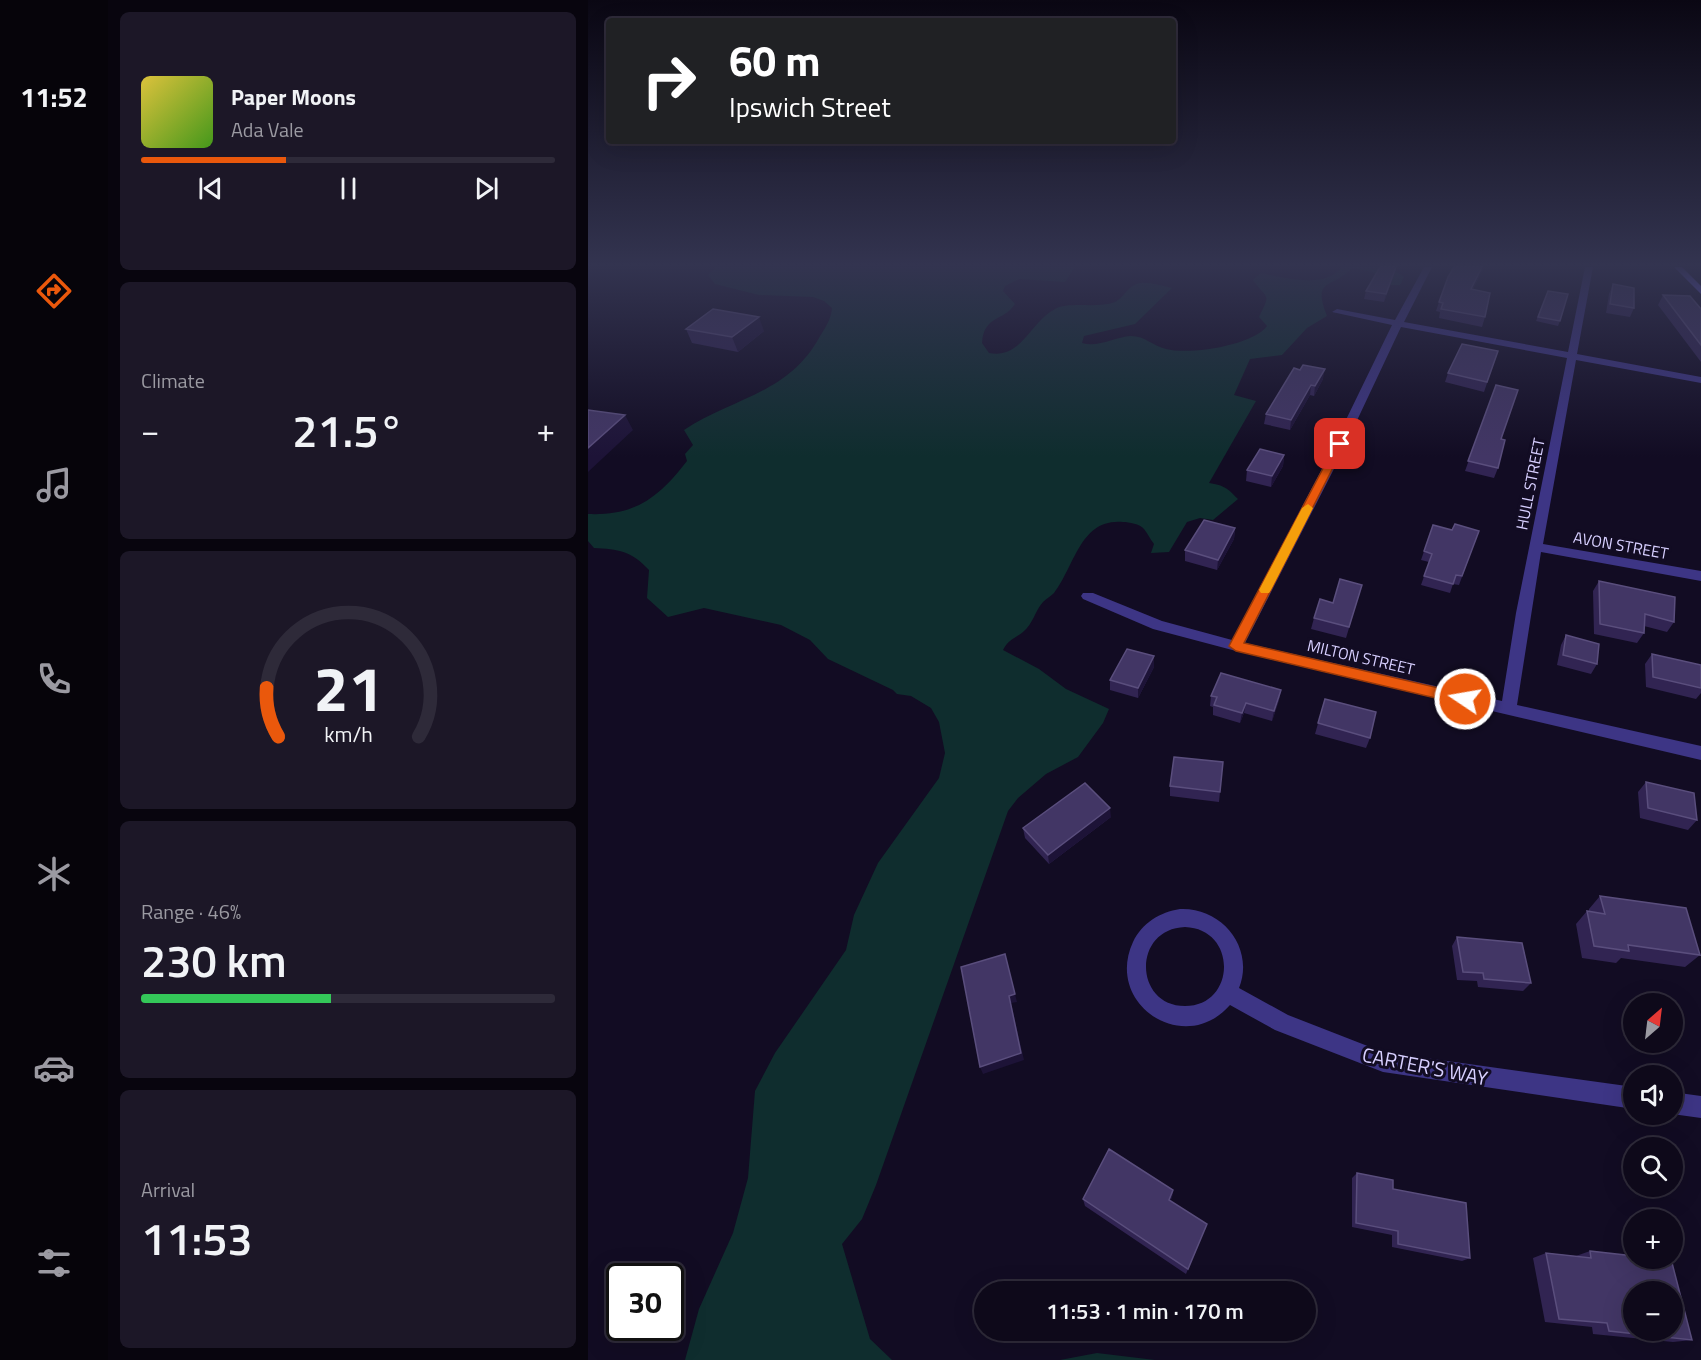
<!DOCTYPE html>
<meta charset="utf-8">
<style>
:root{--surface:#0e091a;--page:#1c1727;--text:#f1f3f6;--muted:#9b9aa2;--line:#2e2a39;--accent:#ea580c}
body{margin:0;font-family:"Titillium Web",sans-serif;background:var(--page);color:var(--text);height:100vh;display:flex;flex-direction:column;font-size:22px;white-space:nowrap}
*{box-sizing:border-box;margin:0}
p{font-size:20px;color:var(--muted)}
.icon{flex:none;width:33px;height:33px;fill:none;stroke:currentColor;stroke-width:2;stroke-linecap:round;stroke-linejoin:round}
.map{position:relative;flex:1;overflow:hidden}
.drawer{display:flex;flex-direction:column;gap:12px;padding:12px;background:#08050e;width:480px}
.drawer>*{flex:none}
.banner{position:absolute;left:18px;top:18px;width:570px;height:126px;border-radius:6px;box-shadow:0 6px 24px #0002,0 0 0 2px var(--line);background:#202124;color:#fff;overflow:hidden}
.needle{width:39px;rotate:28deg}
.buttons{position:absolute;left:1035px;top:993px;display:grid;gap:12px}
.buttons a{display:grid;place-items:center;width:60px;height:60px;border-radius:50%;background:var(--surface);box-shadow:0 6px 24px #0002,0 0 0 2px var(--line);font-size:30px}
.speed{position:absolute;left:18px;top:1263px;display:flex;gap:12px;font-size:30px;font-weight:700;text-align:center}
.speed>*{display:grid;place-content:center;width:78px;height:78px;border-radius:50%;background:var(--surface);box-shadow:0 6px 24px #0002,0 0 0 2px var(--line);line-height:1}
.speed .limit{border:3px solid #111;border-radius:9px;background:#fff;color:#111}
.pin{position:absolute;display:grid;place-items:center;width:51px;height:51px;color:#fff;margin:-26px;border-radius:12px;box-shadow:0 3px 9px #0006}
.me{position:absolute;width:66px;margin:-33px;rotate:282deg;stroke-linejoin:round;filter:drop-shadow(0 0 4px #0008)}
.turn{display:flex;align-items:center;gap:21px;height:126px;padding:0 24px;font-size:27px}
.turn .icon{width:78px;height:78px;stroke-width:2.5}
.turn b{display:block;font-size:42px;line-height:51px}
.big{font-size:45px;font-weight:600;line-height:1.1}
.drawer .widget{flex:1;display:flex;flex-direction:column;justify-content:center;gap:9px;min-width:0;padding:0 21px;border-radius:9px;background:var(--page)}
.drawer .dial{align-items:center;gap:0}
.dial svg{height:156px;overflow:visible;fill:none;stroke:var(--line);stroke-width:7;stroke-linecap:round;text-anchor:middle}
.dial text{fill:var(--text);stroke:none}
.song{display:flex;align-items:center;gap:18px}
.cover{width:72px;height:72px;border-radius:9px;background:linear-gradient(135deg,hsl(50 70% 55%),hsl(100 70% 35%))}
.played{height:6px;border-radius:3px;background:linear-gradient(90deg,var(--accent) 35%,var(--line) 35%)}
.keys{display:flex;justify-content:space-around;direction:ltr}
.heat{display:flex;justify-content:space-between;align-items:center;font-size:33px;direction:ltr}
.charge{height:9px;border-radius:4px;background:linear-gradient(90deg,#34c759 46%,var(--line) 0)}
.trip{position:absolute;left:386px;top:1281px;width:342px;height:60px;border-radius:30px;background:var(--surface);box-shadow:0 6px 24px #0002,0 0 0 2px var(--line);font-weight:600;line-height:60px;text-align:center}
main{display:flex;flex:1;min-height:0}
.tab-bar{display:flex;flex-direction:column;width:108px;justify-content:space-around;align-items:center;background:#06040a;color:var(--muted)}
.tab-bar .icon{width:42px;height:42px}
.tab-bar .current{color:var(--accent)}
.tab-bar b{font-size:27px;color:var(--text)}
.map>svg:first-child{display:block}
.green{fill:#0f2d2e}
.lines{fill:none;stroke-linecap:round;stroke-linejoin:round}
.minor{fill:#3d3585;fill-rule:evenodd}
.secondary{fill:#7466ff;fill-rule:evenodd}
.wall{fill:#312452}
.shaded-wall{fill:#1d1337}
.building{fill:#423665;stroke:#5a4e7d;stroke-width:1.5;fill-rule:evenodd}
.route{fill:#ea580c;stroke:#983908;stroke-width:1.5}
.slow{fill:#f59e0b}
.labels{text-anchor:middle;dominant-baseline:central;stroke-width:6;stroke-linejoin:round;paint-order:stroke}
.street-label{font-size:16px;fill:#d7cfff;stroke:#120c23}
.near-street-label{font-size:20px;fill:#d7cfff;stroke:#120c23}
</style>
<main>
<nav class="tab-bar">
<b>11:52</b>
<svg class="icon current" aria-label="directions" viewBox="0 0 24 24"><path d="M12 3l9 9-9 9-9-9zM9 14v-3h6M13 9l2 2-2 2"/></svg>
<svg class="icon" aria-label="music" viewBox="0 0 24 24"><path d="M9 18V5l10-2v13"/><circle cx="6" cy="18" r="3"/><circle cx="16" cy="16" r="3"/></svg>
<svg class="icon" aria-label="phone" viewBox="0 0 24 24"><path d="M5 4h4l2 5-3 2q2 4 5 5l2-3 5 2v4C11 20 4 13 5 4z"/></svg>
<svg class="icon" aria-label="climate" viewBox="0 0 24 24"><path d="M12 3v18M4 7l16 10M4 17L20 7"/></svg>
<svg class="icon" aria-label="car" viewBox="0 0 24 24"><path d="M5 17H2v-5l4-1 3-4h7l3 4 3 1v5h-3M9 17h6M6 11h13"/><circle cx="7" cy="17" r="2"/><circle cx="17" cy="17" r="2"/></svg>
<svg class="icon" aria-label="filters" viewBox="0 0 24 24"><path d="M4 7h16M4 17h16"/><circle cx="9" cy="7" r="2"/><circle cx="15" cy="17" r="2"/></svg>
</nav>
<section class="drawer">
<div class="widget">
<div class="song"><i class="cover"></i><div><b>Paper Moons</b><p>Ada Vale</p></div></div>
<div class="played"></div>
<div class="keys"><svg class="icon" aria-label="previous" viewBox="0 0 24 24"><path d="M18 5L8 12l10 7zM5 5v14"/></svg><svg class="icon" aria-label="pause" viewBox="0 0 24 24"><path d="M8 5v14M16 5v14"/></svg><svg class="icon" aria-label="next" viewBox="0 0 24 24"><path d="M6 5l10 7-10 7zM19 5v14"/></svg></div>
</div>
<div class="widget"><p>Climate</p>
<div class="heat"><a>−</a><b class="big">21.5°</b><a>+</a></div>
</div>
<div class="widget dial"><svg viewBox="0 0 100 80">
<path d="M14 69A42 42 0 1 1 86 69"/>
<path d="M14 69A42 42 0 0 1 8 44" stroke="#ea580c"/>
<text x="50" y="56" font-size="32" font-weight="700">21</text>
<text x="50" y="72" font-size="11">km/h</text>
</svg></div>
<div class="widget"><p>Range · 46%</p><b class="big">230 km</b><div class="charge"></div></div>
<div class="widget"><p>Arrival</p><b class="big">11:53</b></div>
</section>
<div class="map">
<svg width="1113" height="1360" viewBox="0 0 1113 1360">
<rect width="100%" height="100%" fill="#120c23"/>
<path class="green" d="M 128,267 L 487,267 L 477,282 L 431,279 L 417,286 L 415,291 L 427,304 C 415,322 396,315 394,343 L 401,353 C 434,359 441,323 467,309 C 481,301 509,309 527,302 C 536,298 540,285 552,283 C 562,282 575,286 584,288 L 547,324 L 496,336 L 494,343 C 510,348 526,337 543,336 C 557,336 565,346 578,349 C 601,355 664,346 679,326 L 671,317 C 683,292 680,301 665,280 L 673,273 C 696,278 738,289 754,267 C 772,267 802,264 816,277 L 812,285 L 803,285 L 784,272 L 764,268 C 743,290 724,277 739,316 L 719,328 L 694,355 L 662,359 L 646,395 L 668,401 L 621,483 C 637,486 638,487 650,499 L 625,520 L 612,518 L 599,522 L 581,552 L 563,553 L 566,544 C 562,539 560,534 556,529 C 552,524 541,522 535,522 C 492,518 487,566 466,593 C 463,596 458,599 455,602 C 447,611 445,624 435,632 C 426,639 421,639 415,650 L 451,669 L 478,689 L 521,709 L 515,723 L 490,757 L 458,774 L 430,798 L 420,811 L 288,1185 L 274,1219 L 254,1244 L 282,1339 L 304,1360 L 97,1360 L 111,1309 L 145,1233 L 160,1178 L 167,1091 L 187,1053 L 258,950 L 266,915 L 290,863 L 351,778 L 357,753 L 351,722 L 343,708 L 323,696 L 309,694 L 305,690 L 240,659 L 222,640 L 193,625 L 116,608 L 80,617 L 59,598 L 61,570 C 44,551 30,549 6,548 L 0,541 L 0,514 C 48,516 71,497 99,461 L 97,454 L 105,445 L 96,430 C 144,398 200,394 231,338 C 237,328 243,320 244,308 L 236,301 L 225,297 L 171,295 L 127,284 L 120,275 Z
M 509,1353 L 567,1360 L 472,1360 Z"/>
<g class="lines">
<path class="minor" d="M 836,267 L 844,267 L 816,322 L 980,352 L 997,267 L 1005,267 L 989,354 L 1113,377 L 1113,383 L 988,360 L 955,544 L 1113,571 L 1113,581 L 953,552 L 929,705 L 1113,746 L 1113,760 L 648,651 L 565,629 L 495,599 L 493,596 L 495,593 L 505,593 L 574,621 L 644,640 L 736,465 L 804,325 L 744,312 L 749,309 L 807,320 ZM 813,327 L 979,358 L 928,613 L 914,701 L 657,643 L 748,465 Z
M 592,909 C 634,907 667,948 651,988 L 700,1015 L 795,1052 L 1046,1087 L 1046,1109 L 795,1072 L 687,1030 L 642,1005 C 597,1057 516,1005 545,942 C 554,923 572,912 592,909 ZM 597,927 C 650,929 648,1006 597,1006 C 546,1006 544,929 597,927 Z
M 1084,1092 L 1113,1096 L 1113,1118 L 1084,1114 Z"/>
<path class="secondary" d="M 1086,267 L 1094,267 L 1113,286 L 1113,294 Z"/>
</g>
<path class="wall" d="M 809,267 L 796,302 L 776,299 L 778,291 Z
M 866,267 L 896,267 L 885,289 L 897,317 L 894,327 L 851,318 L 852,312 L 848,311 L 851,302 Z
M 1025,284 L 1046,308 L 1042,317 L 1018,313 L 1021,294 Z
M 960,291 L 972,321 L 970,326 L 948,321 Z
M 1075,295 L 1113,309 L 1113,362 L 1070,305 Z
M 98,329 L 176,331 L 150,352 L 104,343 Z
M 910,351 L 896,392 L 857,382 L 860,373 Z
M 706,368 L 735,379 L 726,396 L 722,395 L 702,430 L 676,424 L 678,414 Z
M 908,385 L 910,468 L 906,478 L 877,471 Z
M 696,455 L 695,466 L 683,487 L 658,481 L 659,470 Z
M 845,525 L 864,530 L 891,531 L 871,585 L 865,584 L 862,593 L 833,585 L 841,562 L 833,560 Z
M 647,528 L 646,539 L 629,570 L 597,561 L 597,550 Z
M 1011,581 L 1086,622 L 1079,632 L 1056,626 L 1056,633 L 1049,643 L 1006,634 L 1005,591 Z
M 774,585 L 758,638 L 723,629 L 726,618 L 745,603 Z
M 978,635 L 1009,664 L 1003,674 L 969,665 L 973,645 Z
M 1064,654 L 1113,688 L 1113,693 L 1108,699 L 1058,687 L 1057,664 Z
M 566,667 L 550,698 L 522,690 L 522,680 Z
M 693,690 L 691,700 L 684,721 L 656,713 L 652,723 L 625,715 L 625,707 L 622,706 L 623,696 Z
M 737,699 L 782,738 L 778,748 L 727,734 Z
M 635,762 L 631,802 L 582,796 L 582,786 Z
M 1058,782 L 1109,820 L 1100,830 L 1052,818 L 1050,792 Z
M 523,817 L 461,864 L 437,838 L 435,828 Z
M 1012,896 L 1112,955 L 1097,967 L 1033,958 L 1028,963 L 994,958 L 988,924 L 999,911 L 1001,912 L 1001,909 Z
M 869,937 L 943,983 L 935,991 L 890,987 L 889,981 L 869,980 L 864,946 Z
M 769,1173 L 805,1189 L 882,1258 L 874,1261 L 804,1247 L 804,1235 L 764,1227 L 764,1178 Z
M 585,1190 L 584,1197 L 582,1201 L 619,1224 L 598,1274 L 497,1206 L 495,1199 Z
M 1002,1251 L 1104,1340 L 1085,1342 L 1005,1334 L 1004,1327 L 957,1322 L 945,1258 L 958,1253 L 988,1256 Z"/>
<path class="shaded-wall" d="M 808,267 L 809,267 L 796,302 L 798,294 Z
M 894,267 L 896,267 L 880,298 L 883,289 Z
M 171,317 L 176,331 L 150,352 L 144,337 Z
M 737,369 L 735,379 L 726,396 L 727,386 Z
M 723,385 L 722,395 L 702,430 L 703,420 Z
M 37,415 L 45,430 L 0,472 L 0,448 Z
M 696,455 L 695,466 L 683,487 L 684,476 Z
M 647,528 L 646,539 L 629,570 L 630,560 Z
M 566,656 L 566,667 L 550,698 L 550,688 Z
M 693,690 L 691,700 L 684,721 L 686,711 Z
M 658,703 L 656,713 L 652,723 L 654,713 Z
M 522,808 L 523,817 L 461,864 L 460,855 Z
M 417,954 L 429,1002 L 423,1003 L 436,1060 L 395,1074 L 392,1067 L 421,996 Z
M 585,1190 L 584,1197 L 580,1207 L 581,1200 Z"/>
<path class="building" d="M 792,267 L 808,267 L 798,294 L 778,291 Z
M 866,267 L 894,267 L 883,289 L 902,293 L 897,317 L 853,309 L 855,303 L 851,302 L 860,277 Z
M 1025,284 L 1046,288 L 1046,308 L 1022,304 Z
M 960,291 L 980,294 L 972,321 L 950,317 Z
M 1075,295 L 1102,296 L 1113,309 L 1113,345 Z
M 125,309 L 171,317 L 144,337 L 98,329 Z
M 874,344 L 910,351 L 899,382 L 860,373 Z
M 715,365 L 737,369 L 727,386 L 723,385 L 703,420 L 678,414 L 706,368 L 712,370 Z
M 908,385 L 930,390 L 913,439 L 917,440 L 910,468 L 880,461 Z
M 0,410 L 37,415 L 0,448 Z
M 672,449 L 696,455 L 684,476 L 659,470 Z
M 616,520 L 647,528 L 630,560 L 597,550 Z
M 867,524 L 891,531 L 874,576 L 868,575 L 865,584 L 836,576 L 844,554 L 836,551 L 845,525 L 864,530 Z
M 752,579 L 774,585 L 761,627 L 726,618 L 732,599 L 745,603 Z
M 1011,581 L 1087,597 L 1086,622 L 1057,614 L 1056,633 L 1012,624 Z
M 978,635 L 1011,644 L 1009,664 L 975,655 Z
M 539,649 L 566,656 L 550,688 L 522,680 Z
M 1064,654 L 1113,665 L 1113,688 L 1065,677 Z
M 633,673 L 693,690 L 686,711 L 658,703 L 654,713 L 626,705 L 629,697 L 623,696 Z
M 737,699 L 788,712 L 782,738 L 730,723 Z
M 586,757 L 635,762 L 632,792 L 582,786 Z
M 1058,782 L 1106,793 L 1109,820 L 1060,808 Z
M 497,783 L 522,808 L 460,855 L 435,828 Z
M 1012,896 L 1098,908 L 1112,955 L 1040,945 L 1041,951 L 1006,946 L 999,911 L 1017,914 Z
M 869,937 L 934,943 L 943,983 L 896,979 L 895,973 L 875,972 Z
M 417,954 L 427,994 L 421,996 L 433,1053 L 392,1067 L 373,967 Z
M 521,1149 L 585,1190 L 581,1200 L 619,1224 L 600,1269 L 495,1199 Z
M 769,1173 L 805,1180 L 805,1189 L 878,1203 L 882,1258 L 810,1244 L 810,1231 L 768,1223 Z
M 1002,1251 L 1046,1256 L 1046,1258 L 1083,1259 L 1104,1340 L 1021,1331 L 1019,1323 L 971,1319 L 958,1253 L 1003,1258 ZM 1046,1292 L 1084,1292 L 1084,1330 L 1046,1330 Z"/>
<linearGradient id="sky" x2="0" y2="1"><stop stop-color="#0a0713"/><stop offset="0.58" stop-color="#333450"/><stop offset="1" stop-color="#333450" stop-opacity="0"/></linearGradient>
<rect width="1113" height="457" fill="url(#sky)"/>
<path class="route" d="M 749,442 L 757,444 L 656,643 L 877,694 L 882,695 L 882,703 L 877,705 L 648,651 L 641,646 Z"/>
<path class="slow" d="M 720,504 L 725,508 L 683,590 L 681,593 L 673,593 L 671,590 L 714,508 Z"/>
<g class="labels">
<g class="street-label">
<text transform="translate(942 484) rotate(-79)">HULL STREET</text>
<text transform="translate(1033 545) rotate(10)">AVON STREET</text>
<text transform="translate(773 657) rotate(13)">MILTON STREET</text>
</g>
<g class="near-street-label">
<text transform="translate(837 1066) rotate(11)">CARTER'S WAY</text>
</g>
</g>
</svg>
<div class="buttons">
<a><svg class="needle" viewBox="-14 -14 28 28"><path d="M0-13l5 13h-10z" fill="#e53935"/><path d="M0 13l5-13h-10z" fill="#9b9aa2"/></svg></a>
<a><svg class="icon" aria-label="sound" viewBox="0 0 24 24"><path d="M4 9h4l5-4v14l-5-4H4zM17 9q2 3 0 6"/></svg></a>
<a><svg class="icon" aria-label="search" viewBox="0 0 24 24"><circle cx="10" cy="10" r="6"/><path d="M15 15l6 6"/></svg></a>
<a>+</a>
<a>−</a>
</div>
<div class="speed"><div class="limit">30</div></div>
<div class="pin" style="left:752px;top:444px;background:#d93025"><svg class="icon" aria-label="arrive" viewBox="0 0 24 24"><path d="M6 21V4h12l-3 4 3 4H6"/></svg></div>
<svg class="me" style="left:877px;top:699px" viewBox="-20 -20 40 40"><circle r="17" fill="#ea580c" stroke="#fff" stroke-width="3"/><path d="M0-11L8 9 0 5-8 9z" fill="#fff"/></svg>
<div class="trip">11:53 · 1 min · 170 m</div>
<div class="banner">
<div class="turn"><svg class="icon" aria-label="right" viewBox="0 0 24 24"><path d="M7 20v-9h11M14 6l5 5-5 5"/></svg><div><b>60 m</b>Ipswich Street</div></div>
</div>
</div>
</main>
